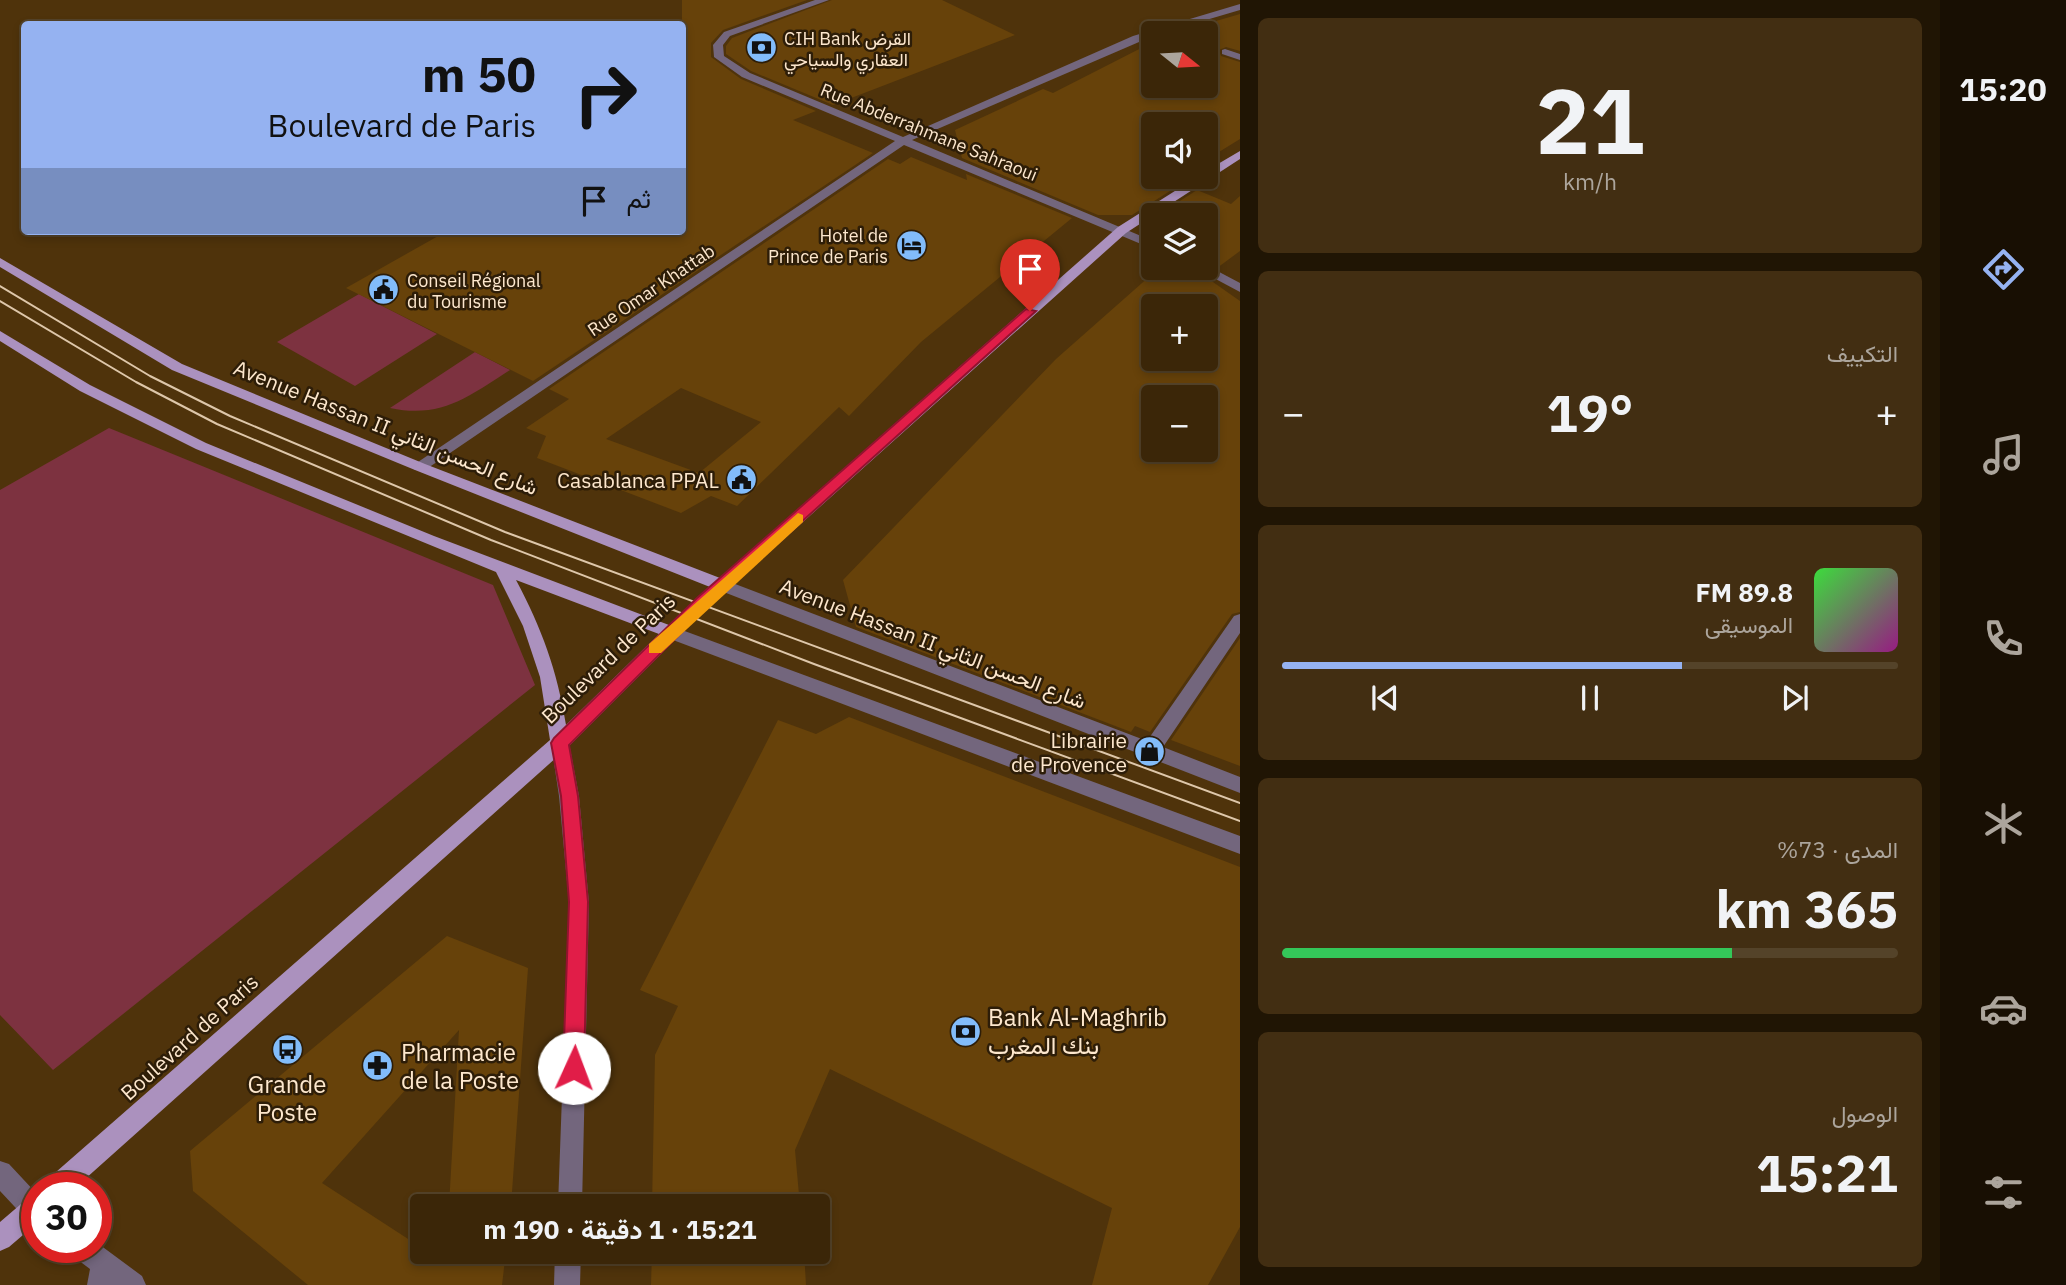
<!DOCTYPE html>
<html lang="ar">
<meta charset="utf-8">
<style>
:root{--surface:#3b2608;--page:#422e12;--text:#f1f3f6;--muted:#aca59c;--line:#544329;--accent:#95b2f1}
body{margin:0;font-family:"IBM Plex Sans",Vazirmatn,sans-serif;background:var(--page);color:var(--text);direction:rtl;height:100vh;display:flex;flex-direction:column;font-size:26px;white-space:nowrap}
*{box-sizing:border-box;margin:0}
p{font-size:23px;color:var(--muted)}
.icon{flex:none;width:38px;height:38px;fill:none;stroke:currentColor;stroke-width:2;stroke-linecap:round;stroke-linejoin:round}
.map{position:relative;flex:1;overflow:hidden;direction:ltr}
.panel{display:flex;flex-direction:column;gap:18px;padding:18px;background:#201504;width:700px}
.panel>*{flex:none}
.hud{position:absolute;left:21px;top:21px;width:665px;height:214px;border-radius:7px;box-shadow:0 4px 10px #0003,0 0 0 2px var(--line);direction:rtl;background:#95b2f1;color:#111;overflow:hidden}
.needle{width:46px;rotate:108deg}
.tools{position:absolute;left:1141px;top:21px;display:grid;gap:14px}
.tools a{display:grid;place-items:center;width:77px;height:77px;border-radius:7px;background:var(--surface);box-shadow:0 4px 10px #0003,0 0 0 2px var(--line);font-size:35px}
.speed{position:absolute;left:21px;top:1172px;display:flex;gap:14px;font-size:35px;font-weight:700;text-align:center}
.speed>*{display:grid;place-content:center;width:91px;height:91px;border-radius:50%;background:var(--surface);box-shadow:0 4px 10px #0003,0 0 0 2px var(--line);line-height:1}
.speed .limit{border:10px solid #d22;background:#fff;color:#111}
.pin{position:absolute;display:grid;place-items:center;width:60px;height:60px;color:#fff;margin:-72px -30px;border-radius:50% 50% 50% 0;rotate:-45deg;box-shadow:0 0 7px #0007}
.pin .icon{rotate:45deg}
.me{position:absolute;width:77px;margin:-38px;rotate:2deg;stroke-linejoin:round;filter:drop-shadow(0 0 5px #0008)}
.turn{display:flex;align-items:center;gap:24px;height:147px;padding:0 35px;font-size:32px}
.turn .icon{width:91px;height:91px;stroke-width:2.5}
.turn b{display:block;font-size:49px;line-height:60px}
.then{display:flex;align-items:center;height:66px;padding:0 35px;background:#0003;gap:14px;font-size:26px}
.big{font-size:52px;font-weight:700;line-height:1.1}
.panel .widget{flex:1;display:flex;flex-direction:column;justify-content:center;gap:10px;min-width:0;padding:0 24px;border-radius:10px;background:var(--page)}
.panel .dial{align-items:center;gap:0}
.dial b{font-size:91px;line-height:1}
.song{display:flex;align-items:center;gap:21px}
.cover{width:84px;height:84px;border-radius:10px;background:linear-gradient(135deg,hsl(120 70% 55%),hsl(310 70% 35%))}
.played{height:7px;border-radius:4px;background:linear-gradient(90deg,var(--accent) 65%,var(--line) 65%)}
.keys{display:flex;justify-content:space-around;direction:ltr}
.heat{display:flex;justify-content:space-between;align-items:center;font-size:38px;direction:ltr}
.charge{height:10px;border-radius:5px;background:linear-gradient(90deg,#34c759 73%,var(--line) 0)}
.trip{position:absolute;left:410px;top:1194px;width:420px;height:70px;border-radius:7px;background:var(--surface);box-shadow:0 4px 10px #0003,0 0 0 2px var(--line);font-weight:700;line-height:70px;text-align:center;direction:rtl}
main{display:flex;flex:1;min-height:0}
.tab-bar{display:flex;flex-direction:column;width:126px;justify-content:space-around;align-items:center;background:#180f03;color:var(--muted)}
.tab-bar .icon{width:49px;height:49px}
.tab-bar .current{color:var(--accent)}
.tab-bar b{font-size:32px;color:var(--text)}
.map>svg:first-child{display:block}
.green{fill:#7d3240}
.building{fill:#67420a;fill-rule:evenodd}
.lines{fill:none;stroke-linecap:round;stroke-linejoin:round}
.minor{fill:#73667d;fill-rule:evenodd}
.major{fill:#ab91be;fill-rule:evenodd}
.tram{stroke:#dec7aa;stroke-width:2}
.route{fill:#e11d48;stroke:#92132f;stroke-width:2}
.slow{fill:#f59e0b}
.labels{text-anchor:middle;dominant-baseline:central;stroke-width:5;stroke-linejoin:round;paint-order:stroke}
.far-poi-label{font-size:18px;fill:#fde7cd;stroke:#2d1d08;text-anchor:start}
.far-street-label{font-size:18px;fill:#fde7cd;stroke:#2d1d08}
.street-label{font-size:21px;fill:#fde7cd;stroke:#2d1d08}
.poi-label{font-size:21px;fill:#fde7cd;stroke:#2d1d08;text-anchor:end}
.near-poi-label{font-size:24px;fill:#fde7cd;stroke:#2d1d08;text-anchor:start}
</style>
<main>
<nav class="tab-bar">
<b>15:20</b>
<svg class="icon current" aria-label="directions" viewBox="0 0 24 24"><path d="M12 3l9 9-9 9-9-9zM9 14v-3h6M13 9l2 2-2 2"/></svg>
<svg class="icon" aria-label="music" viewBox="0 0 24 24"><path d="M9 18V5l10-2v13"/><circle cx="6" cy="18" r="3"/><circle cx="16" cy="16" r="3"/></svg>
<svg class="icon" aria-label="phone" viewBox="0 0 24 24"><path d="M5 4h4l2 5-3 2q2 4 5 5l2-3 5 2v4C11 20 4 13 5 4z"/></svg>
<svg class="icon" aria-label="climate" viewBox="0 0 24 24"><path d="M12 3v18M4 7l16 10M4 17L20 7"/></svg>
<svg class="icon" aria-label="car" viewBox="0 0 24 24"><path d="M5 17H2v-5l4-1 3-4h7l3 4 3 1v5h-3M9 17h6M6 11h13"/><circle cx="7" cy="17" r="2"/><circle cx="17" cy="17" r="2"/></svg>
<svg class="icon" aria-label="filters" viewBox="0 0 24 24"><path d="M4 7h16M4 17h16"/><circle cx="9" cy="7" r="2"/><circle cx="15" cy="17" r="2"/></svg>
</nav>
<section class="panel">
<div class="widget dial"><b>21</b><p>km/h</p></div>
<div class="widget"><p>التكييف</p>
<div class="heat"><a>−</a><b class="big">19°</b><a>+</a></div>
</div>
<div class="widget">
<div class="song"><i class="cover"></i><div><b>89.8 FM</b><p>الموسيقى</p></div></div>
<div class="played"></div>
<div class="keys"><svg class="icon" aria-label="previous" viewBox="0 0 24 24"><path d="M18 5L8 12l10 7zM5 5v14"/></svg><svg class="icon" aria-label="pause" viewBox="0 0 24 24"><path d="M8 5v14M16 5v14"/></svg><svg class="icon" aria-label="next" viewBox="0 0 24 24"><path d="M6 5l10 7-10 7zM19 5v14"/></svg></div>
</div>
<div class="widget"><p>المدى · 73%</p><b class="big">365 km</b><div class="charge"></div></div>
<div class="widget"><p>الوصول</p><b class="big">15:21</b></div>
</section>
<div class="map">
<svg width="1240" height="1285" viewBox="0 0 1240 1285">
<rect width="100%" height="100%" fill="#4f330b"/>
<path class="green" d="M 359,294 L 437,334 L 355,386 L 277,342 Z
M 475,352 L 510,370 C 469,396 442,419 390,408 Z
M 109,428 L 493,585 L 535,685 L 53,1070 L 0,1015 L 0,490 Z"/>
<path class="building" d="M 682,0 L 807,0 L 723,30 L 711,43 L 711,57 L 741,79 L 816,111 L 793,120 L 873,153 L 533,381 L 346,288 L 447,231 L 682,231 Z
M 832,0 L 942,0 L 1015,35 L 833,105 L 751,71 L 726,54 L 726,46 L 732,38 Z
M 1240,14 L 1240,51 L 1226,47 L 1219,50 L 1221,56 L 1240,62 L 1240,139 L 1206,160 L 1206,124 L 1153,124 L 1153,177 L 1178,177 L 1172,180 L 1181,184 L 1132,215 L 1098,215 L 962,158 L 955,130 L 1043,89 L 1053,93 L 1153,42 L 1153,86 L 1206,86 L 1206,33 L 1175,33 Z
M 911,157 L 967,180 L 966,174 L 1072,218 L 921,342 L 849,416 L 839,407 L 737,506 L 711,496 L 681,513 L 537,458 L 546,436 L 526,428 L 569,399 L 549,389 L 888,159 L 900,164 ZM 681,388 L 761,422 L 699,473 L 606,439 Z
M 1197,190 L 1231,204 L 1240,196 L 1240,251 L 1217,268 L 1206,262 L 1206,226 L 1218,215 L 1158,215 Z
M 1159,268 L 1193,268 L 1240,301 L 1240,612 L 1232,614 L 1150,732 L 1135,726 L 1131,732 L 856,627 L 843,580 L 1056,359 ZM 1153,306 L 1206,306 L 1206,359 L 1153,359 ZM 1153,397 L 1206,397 L 1206,450 L 1153,450 Z
M 1240,638 L 1240,766 L 1171,740 Z
M 849,717 L 1240,867 L 1240,1227 L 1208,1285 L 1092,1285 L 1112,1208 L 830,1069 L 795,1150 L 800,1206 L 652,1206 L 655,1055 L 678,1006 L 640,990 L 778,720 L 816,734 Z
M 447,936 L 528,968 L 511,1206 L 449,1206 L 459,1030 L 322,1183 L 422,1248 L 422,1251 L 442,1262 L 444,1251 L 506,1251 L 502,1285 L 308,1285 L 193,1191 L 190,1151 Z
M 652,1251 L 804,1251 L 806,1285 L 651,1285 Z"/>
<g class="lines">
<path class="minor" d="M 815,0 L 829,0 L 730,36 L 723,45 L 724,56 L 750,73 L 903,137 L 1133,36 L 1240,4 L 1240,10 L 1162,33 L 1153,33 L 1153,36 L 912,140 L 1153,241 L 1153,249 L 904,145 L 425,470 L 415,470 L 412,467 L 415,464 L 895,141 L 742,77 L 714,57 L 713,45 L 724,32 Z
M 1225,49 L 1240,54 L 1240,60 L 1222,54 L 1222,50 Z
M 1206,265 L 1240,283 L 1240,292 L 1195,268 L 1206,268 Z
M 722,579 L 1147,741 L 1234,616 L 1240,614 L 1240,633 L 1163,747 L 1240,777 L 1240,793 L 716,589 L 714,585 Z
M 671,626 L 1240,836 L 1240,854 L 665,637 L 662,632 L 665,627 Z
M 560,735 L 567,738 L 569,743 L 579,796 L 589,903 L 582,1206 L 558,1206 L 569,903 L 559,796 L 551,743 L 553,738 Z
M 0,1161 L 9,1164 L 37,1194 L 37,1224 L 28,1221 L 0,1191 Z
M 96,1242 L 142,1276 L 146,1285 L 87,1285 L 90,1269 L 74,1257 L 70,1248 L 96,1248 Z
M 555,1251 L 581,1251 L 580,1285 L 554,1285 Z"/>
<path class="major" d="M 1240,151 L 1240,159 L 1126,233 L 709,606 L 567,748 L 75,1188 L 45,1188 L 48,1179 L 550,740 L 540,677 L 523,626 L 496,572 L 196,449 L 80,391 L 0,341 L 0,331 L 90,385 L 206,443 L 434,536 L 669,625 L 710,587 L 415,470 L 172,370 L 0,267 L 0,258 L 182,364 L 425,464 L 720,578 L 1118,227 L 1197,177 L 1206,177 L 1206,171 ZM 516,580 L 659,634 L 566,725 C 557,670 542,629 516,580 Z
M 37,1195 L 37,1223 L 9,1247 L 0,1251 L 0,1222 L 28,1198 Z"/>
<path class="tram" d="M 0,286 L 150,376 L 230,416 L 505,532 L 1240,803
M 0,301 L 136,382 L 217,424 L 491,540 L 814,664 L 1240,821"/>
</g>
<path class="route" d="M 1026,309 L 1036,311 L 708,606 L 569,745 L 578,796 L 588,902 L 584,1068 L 581,1075 L 574,1078 L 566,1075 L 563,1068 L 569,902 L 561,796 L 551,743 L 554,738 L 697,598 Z"/>
<path class="slow" d="M 798,513 L 803,515 L 803,522 L 661,653 L 649,653 L 649,644 Z"/>
<defs>
<symbol id="bank-disc" viewBox="-11 -11 22 22"><circle r="9.5" fill="#82bcfa" stroke="#2d1d08"/><path d="M-6-4H6V4H-6ZM0-2.3a2.3 2.3 0 1 0 0 4.6a2.3 2.3 0 1 0 0-4.6Z" fill="#111"/></symbol>
<symbol id="hotel-disc" viewBox="-11 -11 22 22"><circle r="9.5" fill="#82bcfa" stroke="#2d1d08"/><path d="M-6-4.5h1.5V1H6V5H4.5V3h-9V5H-6ZM-4 0a1.8 1.8 0 1 1 3.6 0ZM.5 0V-2.5h3Q6-2.5 6 0Z" fill="#111"/></symbol>
<symbol id="civic-disc" viewBox="-11 -11 22 22"><circle r="9.5" fill="#82bcfa" stroke="#2d1d08"/><path d="M-.6-6.5H3V-4.5H.6V-3L4-1V1h2V6H-6V1h2V-1L-.6-3ZM-1.2 2.5V6h2.4V2.5Z" fill="#111"/></symbol>
<symbol id="shop-disc" viewBox="-11 -11 22 22"><circle r="9.5" fill="#82bcfa" stroke="#2d1d08"/><path d="M-5-2.5h2.3a2.7 3.5 0 0 1 5.4 0H5L5.5 6h-11ZM-1.5-2.5h3a1.5 2.3 0 0 0-3 0Z" fill="#111"/></symbol>
<symbol id="bus-disc" viewBox="-11 -11 22 22"><circle r="9.5" fill="#82bcfa" stroke="#2d1d08"/><path d="M-5-6H5V4H4V6H2V4H-2V6H-4V4H-5ZM-3.5-4V0h7V-4ZM-3.5 1.2v1.5H-2V1.2ZM2 1.2v1.5H3.5V1.2Z" fill="#111"/></symbol>
<symbol id="pharmacy-disc" viewBox="-11 -11 22 22"><circle r="9.5" fill="#82bcfa" stroke="#2d1d08"/><path d="M-2-6h4v4h4v4h-4v4h-4v-4h-4v-4h4Z" fill="#111"/></symbol>
</defs>
<g fill-rule="evenodd">
<use href="#bank-disc" x="744" y="30" width="35" height="35"/>
<use href="#hotel-disc" x="894" y="228" width="35" height="35"/>
<use href="#civic-disc" x="366" y="272" width="35" height="35"/>
<use href="#civic-disc" x="724" y="462" width="35" height="35"/>
<use href="#shop-disc" x="1132" y="734" width="35" height="35"/>
<use href="#bank-disc" x="948" y="1014" width="35" height="35"/>
<use href="#bus-disc" x="270" y="1032" width="35" height="35"/>
<use href="#pharmacy-disc" x="360" y="1048" width="35" height="35"/>
</g>
<g class="labels">
<g class="far-poi-label">
<text x="784" y="38">CIH Bank القرض<tspan x="784" dy="21">العقاري والسياحي</tspan></text>
<text x="888" y="235" text-anchor="end">Hotel de<tspan x="888" dy="21">Prince de Paris</tspan></text>
<text x="407" y="280">Conseil Régional<tspan x="407" dy="21">du Tourisme</tspan></text>
</g>
<g class="far-street-label">
<text transform="translate(929 132) rotate(22)">Rue Abderrahmane Sahraoui</text>
<text transform="translate(651 290) rotate(-34)">Rue Omar Khattab</text>
</g>
<g class="street-label">
<text transform="translate(386 427) rotate(22)">Avenue Hassan II شارع الحسن الثاني</text>
<text transform="translate(933 643) rotate(21)">Avenue Hassan II شارع الحسن الثاني</text>
<text transform="translate(608 658) rotate(-44)">Boulevard de Paris</text>
<text transform="translate(189 1037) rotate(-42)">Boulevard de Paris</text>
</g>
<g class="poi-label">
<text x="719" y="480">Casablanca PPAL</text>
<text x="1127" y="740">Librairie<tspan x="1127" dy="24">de Provence</tspan></text>
</g>
<g class="near-poi-label">
<text x="988" y="1017">Bank Al-Maghrib<tspan x="988" dy="28">بنك المغرب</tspan></text>
<text x="401" y="1052">Pharmacie<tspan x="401" dy="28">de la Poste</tspan></text>
<text x="287" y="1084" text-anchor="middle">Grande<tspan x="287" dy="28">Poste</tspan></text>
</g>
</g>
</svg>
<div class="tools">
<a><svg class="needle" viewBox="-14 -14 28 28"><path d="M0-13l5 13h-10z" fill="#e53935"/><path d="M0 13l5-13h-10z" fill="#aca59c"/></svg></a>
<a><svg class="icon" aria-label="sound" viewBox="0 0 24 24"><path d="M4 9h4l5-4v14l-5-4H4zM17 9q2 3 0 6"/></svg></a>
<a><svg class="icon" aria-label="layers" viewBox="0 0 24 24"><path d="M12 4l9 5-9 5-9-5zM3 14l9 5 9-5"/></svg></a>
<a>+</a>
<a>−</a>
</div>
<div class="speed"><div class="limit">30</div></div>
<div class="pin" style="left:1030px;top:311px;background:#d93025"><svg class="icon" aria-label="arrive" viewBox="0 0 24 24"><path d="M6 21V4h12l-3 4 3 4H6"/></svg></div>
<svg class="me" style="left:574px;top:1068px" viewBox="-20 -20 40 40"><circle r="19" fill="#fff"/><path d="M0-13L10 11 0 6-10 11z" fill="#e11d48"/></svg>
<div class="trip">15:21 · 1 دقيقة · 190 m</div>
<div class="hud">
<div class="turn"><svg class="icon" aria-label="right" viewBox="0 0 24 24"><path d="M7 20v-9h11M14 6l5 5-5 5"/></svg><div><b>50 m</b>Boulevard de Paris</div></div>
<div class="then">ثم<svg class="icon" aria-label="arrive" viewBox="0 0 24 24"><path d="M6 21V4h12l-3 4 3 4H6"/></svg></div>
</div>
</div>
</main>
